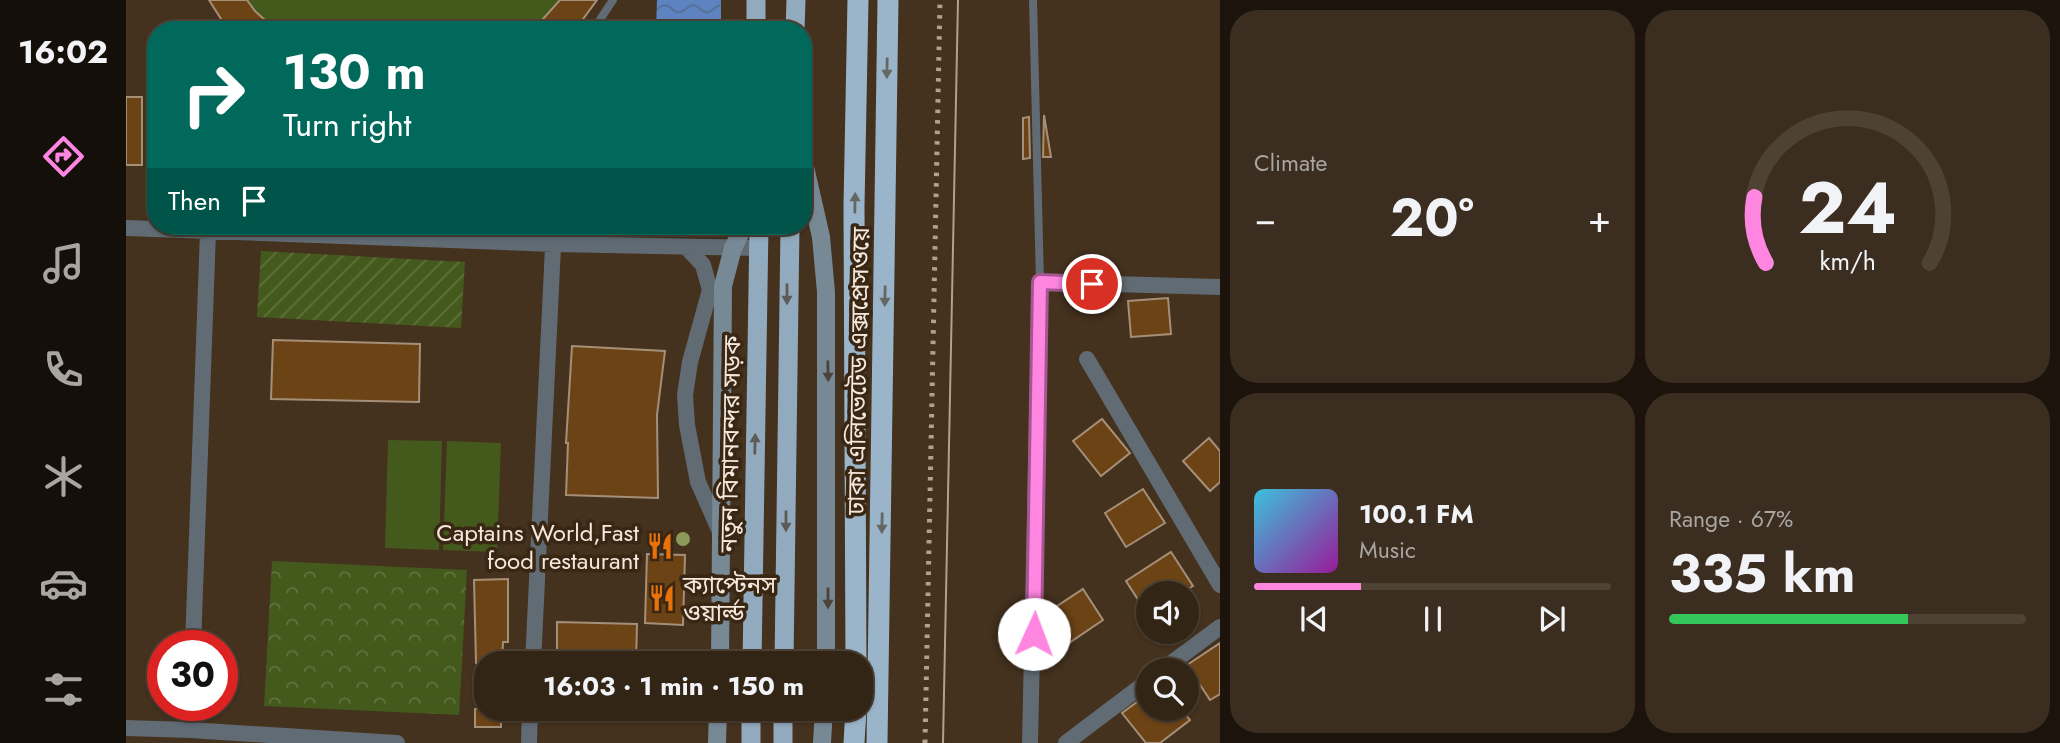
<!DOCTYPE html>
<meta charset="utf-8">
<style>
:root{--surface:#332516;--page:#3b2d1f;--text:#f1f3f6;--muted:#a9a5a1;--line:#4e4235;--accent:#fe86e1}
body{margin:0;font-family:Jost,"Noto Sans Bengali",sans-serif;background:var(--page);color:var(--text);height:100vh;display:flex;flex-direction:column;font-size:26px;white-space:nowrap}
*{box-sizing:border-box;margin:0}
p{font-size:23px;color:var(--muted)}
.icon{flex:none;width:38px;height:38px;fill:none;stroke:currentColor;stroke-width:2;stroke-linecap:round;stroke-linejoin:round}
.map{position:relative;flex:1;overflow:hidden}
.sheet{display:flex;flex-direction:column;gap:10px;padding:10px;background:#1c140c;width:840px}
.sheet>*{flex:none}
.guide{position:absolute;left:21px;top:21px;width:665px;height:214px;border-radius:28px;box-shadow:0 2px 5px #0004,0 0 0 2px var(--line);background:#00695c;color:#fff;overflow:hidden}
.fabs{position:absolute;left:1010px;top:581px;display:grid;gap:14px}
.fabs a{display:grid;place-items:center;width:63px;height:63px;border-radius:50%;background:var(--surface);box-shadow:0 2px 5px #0004,0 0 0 2px var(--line);font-size:35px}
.speed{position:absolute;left:21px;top:630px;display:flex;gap:14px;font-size:35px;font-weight:700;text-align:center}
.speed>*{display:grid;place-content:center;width:91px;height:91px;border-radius:50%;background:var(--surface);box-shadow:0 2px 5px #0004,0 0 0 2px var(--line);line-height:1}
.speed .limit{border:10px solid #d22;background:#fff;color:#111}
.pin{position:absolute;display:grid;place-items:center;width:60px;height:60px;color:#fff;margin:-30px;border:4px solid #fff;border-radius:50%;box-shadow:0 2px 7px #0007}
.me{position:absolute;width:77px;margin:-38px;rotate:2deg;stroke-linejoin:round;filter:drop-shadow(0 0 5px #0008)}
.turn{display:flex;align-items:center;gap:24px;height:147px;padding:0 21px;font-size:32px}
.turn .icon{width:91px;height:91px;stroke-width:2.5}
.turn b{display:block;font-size:49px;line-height:60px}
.then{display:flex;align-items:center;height:66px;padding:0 21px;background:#0003;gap:14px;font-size:26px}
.big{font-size:52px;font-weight:700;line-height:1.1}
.sheet .widget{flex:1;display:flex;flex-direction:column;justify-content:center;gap:10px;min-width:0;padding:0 24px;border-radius:28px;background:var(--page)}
.sheet .dial{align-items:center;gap:0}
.dial svg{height:182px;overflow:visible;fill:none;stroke:var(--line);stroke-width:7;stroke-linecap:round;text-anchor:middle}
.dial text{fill:var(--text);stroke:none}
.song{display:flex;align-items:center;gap:21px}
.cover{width:84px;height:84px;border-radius:10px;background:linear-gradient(135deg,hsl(190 70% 55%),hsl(300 70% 35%))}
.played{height:7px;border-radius:4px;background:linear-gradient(90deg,var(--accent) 30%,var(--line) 30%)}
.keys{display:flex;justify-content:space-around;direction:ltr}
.heat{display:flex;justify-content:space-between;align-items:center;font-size:38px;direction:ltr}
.charge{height:10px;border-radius:5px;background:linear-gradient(90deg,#34c759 67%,var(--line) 0)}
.sheet .tiles{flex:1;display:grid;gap:10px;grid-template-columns:repeat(2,1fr)}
.trip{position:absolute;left:348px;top:651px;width:399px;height:70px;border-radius:28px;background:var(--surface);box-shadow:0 2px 5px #0004,0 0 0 2px var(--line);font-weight:700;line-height:70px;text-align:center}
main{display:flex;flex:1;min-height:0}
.dock{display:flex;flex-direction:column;width:126px;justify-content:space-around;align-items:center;background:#140f09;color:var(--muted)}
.dock .icon{width:49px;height:49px}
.dock .on{color:var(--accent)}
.dock b{font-size:32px;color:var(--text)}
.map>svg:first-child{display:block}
.park{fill:url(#park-crowns)}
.garden{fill:url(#garden-furrows)}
.pitch{fill:#445a1d}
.water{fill:url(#water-waves)}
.building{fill:#6c4315;stroke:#a68f79;stroke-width:2}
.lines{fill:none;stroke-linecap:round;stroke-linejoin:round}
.service{stroke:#616b74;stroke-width:8}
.minor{stroke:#616b74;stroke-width:16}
.secondary{stroke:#788996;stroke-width:18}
.trunk{stroke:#92aabd;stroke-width:19}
.motorway{stroke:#9ab5c9;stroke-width:21}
.tram{stroke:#b0a193;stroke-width:2}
.rail{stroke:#b0a193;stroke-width:5;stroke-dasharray:3.5 7;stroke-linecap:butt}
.tree{fill:#8c995a}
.oneway{fill:#656765}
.oneway2{fill:#5d5b58}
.oneway3{fill:#4c443b}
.route-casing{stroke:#a55792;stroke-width:18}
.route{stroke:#fe86e1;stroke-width:12}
.labels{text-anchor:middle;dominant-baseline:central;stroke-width:7;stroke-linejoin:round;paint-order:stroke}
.street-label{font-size:24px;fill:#f5e8dd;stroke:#392714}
.poi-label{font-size:24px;fill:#f5e8dd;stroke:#392714;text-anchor:end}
</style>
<main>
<nav class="dock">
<b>16:02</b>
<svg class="icon on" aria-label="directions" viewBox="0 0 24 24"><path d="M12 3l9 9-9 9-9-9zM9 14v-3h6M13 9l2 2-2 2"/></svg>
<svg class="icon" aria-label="music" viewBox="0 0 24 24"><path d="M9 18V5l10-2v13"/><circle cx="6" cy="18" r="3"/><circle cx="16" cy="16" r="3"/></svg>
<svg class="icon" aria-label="phone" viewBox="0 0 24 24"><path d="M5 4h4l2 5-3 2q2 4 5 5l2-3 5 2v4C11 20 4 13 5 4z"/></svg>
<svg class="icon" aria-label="climate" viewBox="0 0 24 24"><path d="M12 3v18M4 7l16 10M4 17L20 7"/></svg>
<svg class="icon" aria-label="car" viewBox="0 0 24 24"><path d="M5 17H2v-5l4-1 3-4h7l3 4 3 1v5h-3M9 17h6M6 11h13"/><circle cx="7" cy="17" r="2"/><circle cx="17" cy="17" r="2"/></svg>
<svg class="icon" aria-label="filters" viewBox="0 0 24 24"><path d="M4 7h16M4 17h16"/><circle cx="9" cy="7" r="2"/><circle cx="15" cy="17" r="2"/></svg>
</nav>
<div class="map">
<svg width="1094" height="743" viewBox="0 0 1094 743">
<defs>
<pattern id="park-crowns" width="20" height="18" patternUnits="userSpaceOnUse" patternTransform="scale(1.75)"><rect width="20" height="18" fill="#445a1d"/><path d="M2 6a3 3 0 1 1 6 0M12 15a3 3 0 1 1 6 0" fill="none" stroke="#60723d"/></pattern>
<pattern id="garden-furrows" width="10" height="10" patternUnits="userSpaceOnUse" patternTransform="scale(1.75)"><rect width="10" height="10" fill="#445a1d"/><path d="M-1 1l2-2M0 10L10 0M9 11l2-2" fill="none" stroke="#60723d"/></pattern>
<pattern id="water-waves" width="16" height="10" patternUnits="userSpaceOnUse" patternTransform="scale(1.75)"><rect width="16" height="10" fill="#5d83c0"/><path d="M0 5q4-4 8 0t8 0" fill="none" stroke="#566e94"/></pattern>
</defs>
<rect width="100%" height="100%" fill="#44311e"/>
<path class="park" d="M 146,561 L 341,570 L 333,715 L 138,706 Z"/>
<path class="garden" d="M 135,251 L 339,262 L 335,328 L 131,317 Z"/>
<path class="pitch" d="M 84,0 L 471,0 L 449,30 L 102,30 Z
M 262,440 L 316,441 L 313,550 L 259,548 Z
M 321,441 L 375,443 L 371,552 L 317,550 Z"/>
<path class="water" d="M 531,0 L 595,0 L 595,30 L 530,30 Z"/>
<path class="building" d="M 83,0 L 121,0 L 129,11 L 150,30 L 102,30 Z
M 434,0 L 471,0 L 449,30 L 407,30 Z
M 0,97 L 16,97 L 16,165 L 0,165 Z
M 918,115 L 925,157 L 917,157 Z
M 903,117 L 904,158 L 897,159 L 897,118 Z
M 1042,298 L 1045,334 L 1005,337 L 1002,301 Z
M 147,340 L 294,344 L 293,402 L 145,399 Z
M 446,346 L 539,351 L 531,415 L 532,498 L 440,495 L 442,443 L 440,443 Z
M 976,419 L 1004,453 L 975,476 L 947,441 Z
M 1083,438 L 1094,451 L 1094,482 L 1084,491 L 1057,461 Z
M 1017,489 L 1039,523 L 1000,547 L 979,513 Z
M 1045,552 L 1067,586 L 1055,593 L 1022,593 L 1022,615 L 1000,581 Z
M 521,554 L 559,555 L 557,625 L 519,623 Z
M 382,579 L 382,642 L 377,642 L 376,663 L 350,663 L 348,580 Z
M 957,589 L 977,620 L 940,645 L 919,614 Z
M 431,622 L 511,624 L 510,663 L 431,663 Z
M 1094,643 L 1094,694 L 1084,700 L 1061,665 Z
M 1022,694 L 1022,709 L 1055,709 L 1064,720 L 1034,743 L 1020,743 L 996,713 Z
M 349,709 L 375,709 L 375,727 L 349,727 Z"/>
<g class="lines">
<path class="service" d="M 907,0 L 914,282
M 467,30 L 487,0"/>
<path class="minor" d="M 0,228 L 428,244 L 633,248
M 562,249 L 577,265 L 584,290 L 564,362 L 559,395 L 561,425 L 572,482 L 595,534
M 961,359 L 1094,585
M 67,646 L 82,231
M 407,663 L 428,226
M 1036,670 L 1094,627
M 65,705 L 64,730 L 271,743
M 0,728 L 64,730
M 403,743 L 404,709
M 904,743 L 914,282 L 1094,287
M 940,743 L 1022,681"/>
<path class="secondary" d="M 677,158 L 695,237 L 700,292 L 700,663
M 594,663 L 597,286 L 607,248 L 618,226
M 591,743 L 592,709
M 696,743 L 698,709"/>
<path class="trunk" d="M 630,0 L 630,30
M 669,30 L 670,0
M 626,663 L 633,226
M 658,663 L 664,226
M 625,743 L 625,709
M 657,743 L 657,709"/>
<path class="motorway" d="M 730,663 L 728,206 L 732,0
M 728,743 L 730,709
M 751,743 L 762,0"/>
<path class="tram" d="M 817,743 L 832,0"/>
<path class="rail" d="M 799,743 L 814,0"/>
</g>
<circle class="tree" cx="557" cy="539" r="7"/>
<defs><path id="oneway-solid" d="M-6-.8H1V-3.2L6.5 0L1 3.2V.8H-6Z" transform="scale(1.75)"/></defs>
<g class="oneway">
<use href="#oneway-solid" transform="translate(761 68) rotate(91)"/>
<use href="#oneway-solid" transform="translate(729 203) rotate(-89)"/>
<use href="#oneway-solid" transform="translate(759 296) rotate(91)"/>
<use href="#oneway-solid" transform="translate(756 523) rotate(91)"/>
</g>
<g class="oneway2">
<use href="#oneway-solid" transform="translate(661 294) rotate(90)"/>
<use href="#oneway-solid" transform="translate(629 444) rotate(-89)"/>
<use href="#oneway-solid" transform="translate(660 521) rotate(90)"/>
</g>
<g class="oneway3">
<use href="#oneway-solid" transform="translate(702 371) rotate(89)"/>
<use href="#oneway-solid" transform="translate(702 598) rotate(90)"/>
</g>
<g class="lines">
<defs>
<path id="route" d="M 908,634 L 914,282 L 966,284"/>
</defs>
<use href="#route" class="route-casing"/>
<use href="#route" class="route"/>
</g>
<defs>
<symbol id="restaurant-bare" viewBox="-9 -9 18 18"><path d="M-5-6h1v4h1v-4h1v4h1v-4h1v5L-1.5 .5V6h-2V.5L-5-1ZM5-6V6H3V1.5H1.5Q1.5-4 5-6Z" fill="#e8710a" stroke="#392714" stroke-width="2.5" paint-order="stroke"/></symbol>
</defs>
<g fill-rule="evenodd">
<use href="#restaurant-bare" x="515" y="527" width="38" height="38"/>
<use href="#restaurant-bare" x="517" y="579" width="38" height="38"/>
</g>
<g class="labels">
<g class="street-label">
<text transform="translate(732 371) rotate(-89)">ঢাকা এলিভেটেড এক্সপ্রেসওয়ে</text>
<text transform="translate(604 444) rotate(-89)">নতুন বিমানবন্দর সড়ক</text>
</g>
<g class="poi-label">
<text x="513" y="532">Captains World,Fast<tspan x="513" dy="28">food restaurant</tspan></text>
<text x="557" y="584" text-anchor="start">ক্যাপ্টেনস<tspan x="557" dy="28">ওয়ার্ল্ড</tspan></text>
</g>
</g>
</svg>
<div class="fabs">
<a><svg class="icon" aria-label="sound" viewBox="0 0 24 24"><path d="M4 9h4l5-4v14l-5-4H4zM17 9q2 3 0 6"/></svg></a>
<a><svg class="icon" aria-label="search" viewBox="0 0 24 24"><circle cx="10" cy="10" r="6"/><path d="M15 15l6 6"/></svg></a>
</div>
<div class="speed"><div class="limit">30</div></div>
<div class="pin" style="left:966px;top:284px;background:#d93025"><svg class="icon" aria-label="arrive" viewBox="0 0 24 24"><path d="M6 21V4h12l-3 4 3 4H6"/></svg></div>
<svg class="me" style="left:908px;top:634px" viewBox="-20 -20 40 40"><circle r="19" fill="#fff"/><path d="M0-13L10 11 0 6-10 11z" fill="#fe86e1"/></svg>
<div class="trip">16:03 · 1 min · 150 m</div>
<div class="guide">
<div class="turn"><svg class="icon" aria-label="right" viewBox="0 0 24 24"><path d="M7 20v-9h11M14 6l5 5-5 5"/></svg><div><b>130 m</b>Turn right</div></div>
<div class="then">Then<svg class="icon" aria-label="arrive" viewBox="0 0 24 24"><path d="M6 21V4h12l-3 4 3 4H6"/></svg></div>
</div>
</div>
<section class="sheet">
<div class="tiles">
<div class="widget"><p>Climate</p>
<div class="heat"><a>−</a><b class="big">20°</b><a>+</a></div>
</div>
<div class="widget dial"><svg viewBox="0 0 100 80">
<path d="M14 69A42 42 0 1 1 86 69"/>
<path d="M14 69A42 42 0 0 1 9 40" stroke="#fe86e1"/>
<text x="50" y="56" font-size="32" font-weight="700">24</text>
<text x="50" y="72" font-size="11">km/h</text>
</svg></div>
<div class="widget">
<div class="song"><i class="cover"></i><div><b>100.1 FM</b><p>Music</p></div></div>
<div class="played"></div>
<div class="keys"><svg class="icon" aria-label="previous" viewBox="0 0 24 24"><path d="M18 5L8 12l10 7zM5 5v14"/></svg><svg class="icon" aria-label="pause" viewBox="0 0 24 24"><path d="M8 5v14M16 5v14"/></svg><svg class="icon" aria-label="next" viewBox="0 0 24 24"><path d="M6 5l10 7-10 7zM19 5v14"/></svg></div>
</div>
<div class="widget"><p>Range · 67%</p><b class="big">335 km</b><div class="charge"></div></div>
</div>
</section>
</main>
